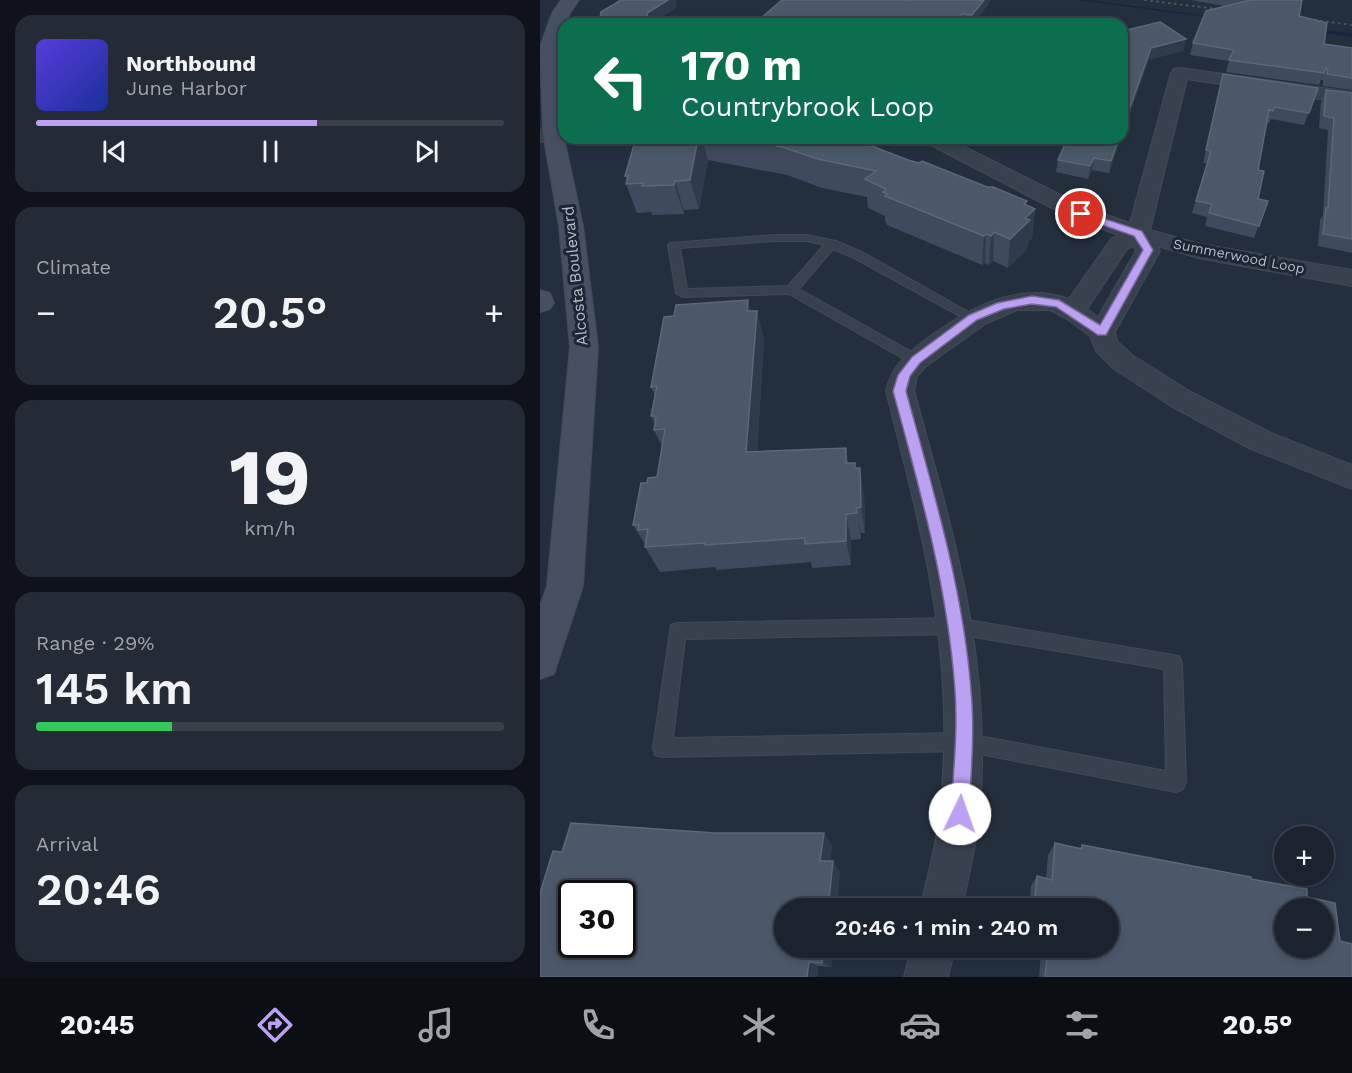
<!DOCTYPE html>
<meta charset="utf-8">
<style>
:root{--surface:#1b232e;--page:#242b36;--text:#f1f3f6;--muted:#a0a4aa;--line:#39404a;--accent:#bca0f2}
body{margin:0;font-family:"Work Sans",sans-serif;background:var(--page);color:var(--text);height:100vh;display:flex;flex-direction:column;font-size:22px;white-space:nowrap}
*{box-sizing:border-box;margin:0}
p{font-size:20px;color:var(--muted)}
.icon{flex:none;width:33px;height:33px;fill:none;stroke:currentColor;stroke-width:2;stroke-linecap:round;stroke-linejoin:round}
.map{position:relative;flex:1;overflow:hidden}
.panel{display:flex;flex-direction:column;gap:15px;padding:15px;background:#0f1319;width:540px}
.panel>*{flex:none}
.guide{position:absolute;left:18px;top:18px;width:570px;height:126px;border-radius:18px;box-shadow:0 3px 9px #0003,0 0 0 2px var(--line);background:#0b6e4f;color:#fff;overflow:hidden}
.buttons{position:absolute;left:734px;top:826px;display:grid;gap:12px}
.buttons a{display:grid;place-items:center;width:60px;height:60px;border-radius:50%;background:var(--surface);box-shadow:0 3px 9px #0003,0 0 0 2px var(--line);font-size:30px}
.speed{position:absolute;left:18px;top:880px;display:flex;gap:12px;font-size:30px;font-weight:700;text-align:center}
.speed>*{display:grid;place-content:center;width:78px;height:78px;border-radius:50%;background:var(--surface);box-shadow:0 3px 9px #0003,0 0 0 2px var(--line);line-height:1}
.speed .limit{border:3px solid #111;border-radius:9px;background:#fff;color:#111}
.pin{position:absolute;display:grid;place-items:center;width:51px;height:51px;color:#fff;margin:-26px;border:3px solid #fff;border-radius:50%;box-shadow:0 2px 6px #0007}
.me{position:absolute;width:66px;margin:-33px;rotate:3deg;stroke-linejoin:round;filter:drop-shadow(0 0 4px #0008)}
.turn{display:flex;align-items:center;gap:21px;height:126px;padding:0 24px;font-size:27px}
.turn .icon{width:78px;height:78px;stroke-width:2.5}
.turn b{display:block;font-size:42px;line-height:51px}
.big{font-size:45px;font-weight:600;line-height:1.1}
.panel .widget{flex:1;display:flex;flex-direction:column;justify-content:center;gap:9px;min-width:0;padding:0 21px;border-radius:18px;background:var(--page)}
.panel .dial{align-items:center;gap:0}
.dial b{font-size:78px;line-height:1}
.song{display:flex;align-items:center;gap:18px}
.cover{width:72px;height:72px;border-radius:9px;background:linear-gradient(135deg,hsl(250 70% 55%),hsl(230 70% 35%))}
.played{height:6px;border-radius:3px;background:linear-gradient(90deg,var(--accent) 60%,var(--line) 60%)}
.keys{display:flex;justify-content:space-around;direction:ltr}
.heat{display:flex;justify-content:space-between;align-items:center;font-size:33px;direction:ltr}
.charge{height:9px;border-radius:4px;background:linear-gradient(90deg,#34c759 29%,var(--line) 0)}
.trip{position:absolute;left:234px;top:898px;width:345px;height:60px;border-radius:30px;background:var(--surface);box-shadow:0 3px 9px #0003,0 0 0 2px var(--line);font-weight:600;line-height:60px;text-align:center}
.tabs{display:flex;height:96px;justify-content:space-around;align-items:center;background:#0b0e12;color:var(--muted)}
.tabs .icon{width:42px;height:42px}
.tabs .on{color:var(--accent)}
.tabs b{font-size:27px;color:var(--text)}
main{display:flex;flex:1;min-height:0}
.map>svg:first-child{display:block}
.lines{fill:none;stroke-linecap:round;stroke-linejoin:round}
.stream{fill:#17263c;fill-rule:evenodd}
.service-casing{stroke:#414a57;stroke-width:2}
.minor-casing{stroke:#414a57;stroke-width:2}
.secondary-casing{stroke:#414a57;stroke-width:2}
.path{stroke:#3f5557;stroke-width:2;stroke-dasharray:3 3;stroke-linecap:butt}
.service{fill:#38414e;fill-rule:evenodd}
.minor{fill:#38414e;fill-rule:evenodd}
.secondary{fill:#465061;fill-rule:evenodd}
.wall{fill:#3f4b5c}
.shaded-wall{fill:#2f3b4b}
.building{fill:#4b5868;stroke:#5c6777;stroke-width:1.5;fill-rule:evenodd}
.route{fill:#bca0f2;stroke:#7a689d;stroke-width:1.5}
.labels{text-anchor:middle;dominant-baseline:central;stroke-width:6;stroke-linejoin:round;paint-order:stroke}
.far-street-label{font-size:14px;fill:#b4bcc9;stroke:#1d2633}
.street-label{font-size:16px;fill:#b4bcc9;stroke:#1d2633}
</style>
<main>
<section class="panel">
<div class="widget">
<div class="song"><i class="cover"></i><div><b>Northbound</b><p>June Harbor</p></div></div>
<div class="played"></div>
<div class="keys"><svg class="icon" aria-label="previous" viewBox="0 0 24 24"><path d="M18 5L8 12l10 7zM5 5v14"/></svg><svg class="icon" aria-label="pause" viewBox="0 0 24 24"><path d="M8 5v14M16 5v14"/></svg><svg class="icon" aria-label="next" viewBox="0 0 24 24"><path d="M6 5l10 7-10 7zM19 5v14"/></svg></div>
</div>
<div class="widget"><p>Climate</p>
<div class="heat"><a>−</a><b class="big">20.5°</b><a>+</a></div>
</div>
<div class="widget dial"><b>19</b><p>km/h</p></div>
<div class="widget"><p>Range · 29%</p><b class="big">145 km</b><div class="charge"></div></div>
<div class="widget"><p>Arrival</p><b class="big">20:46</b></div>
</section>
<div class="map">
<svg width="812" height="977" viewBox="0 0 812 977">
<rect width="100%" height="100%" fill="#242f3e"/>
<g class="lines">
<path class="stream" d="M 537,0 L 550,0 L 676,17 L 674,18 Z
M 773,29 L 812,33 L 812,37 L 771,31 L 771,30 Z"/>
<defs>
<path id="service" d="M 234,235 L 267,235 L 296,241 L 324,253 L 439,318 L 437,321 L 429,321 L 316,259 L 293,249 L 259,289 L 381,357 L 383,360 L 381,363 L 371,363 L 249,294 L 142,297 L 136,293 L 128,245 L 130,243 ZM 234,241 L 267,241 L 284,245 L 248,286 L 147,289 L 140,248 Z
M 416,618 L 639,656 L 642,662 L 646,782 L 643,789 L 636,792 L 424,751 L 122,757 L 115,755 L 113,748 L 131,625 L 137,623 ZM 416,634 L 624,669 L 626,771 L 424,733 L 133,738 L 145,639 Z"/>
<path id="minor" d="M 640,68 L 812,92 L 812,104 L 647,79 L 610,230 L 660,244 L 812,270 L 812,286 L 659,258 L 617,246 L 620,251 L 575,332 L 577,341 L 592,355 L 651,392 L 731,433 L 812,465 L 812,489 L 711,449 L 631,406 L 574,369 L 556,351 L 550,336 L 527,319 L 510,310 L 477,310 L 445,324 L 385,367 L 377,376 L 374,391 C 414,536 452,658 440,811 C 437,844 428,876 422,909 L 380,909 C 387,877 397,844 400,811 C 417,659 383,536 346,391 C 352,364 370,351 392,335 C 432,307 478,281 529,299 L 571,239 L 579,235 L 533,219 L 385,142 L 382,138 L 407,138 L 549,209 L 590,223 L 631,73 L 634,69 ZM 593,246 L 596,251 L 558,317 L 547,309 L 587,249 Z
M 24,125 L 24,137 L 0,142 L 0,130 Z
M 371,948 L 415,948 L 408,977 L 364,977 Z"/>
<path id="secondary" d="M 21,0 L 39,0 L 30,13 L 26,24 L 24,24 L 17,51 L 24,138 L 43,226 L 58,347 L 43,586 L 14,674 L 0,679 L 0,606 L 7,586 L 30,347 L 19,226 L 3,133 L 0,47 L 12,13 Z
M 0,290 L 10,293 L 14,303 L 10,309 L 0,312 Z"/>
</defs>
<use href="#service" class="service-casing"/>
<use href="#minor" class="minor-casing"/>
<use href="#secondary" class="secondary-casing"/>
<path class="path" d="M 604,0 L 677,9
M 774,20 L 812,25"/>
<use href="#service" class="service"/>
<use href="#minor" class="minor"/>
<use href="#secondary" class="secondary"/>
</g>
<path class="wall" d="M 371,0 L 451,0 L 434,24 L 214,24 Z
M 651,0 L 762,0 L 759,16 L 784,44 L 812,48 L 812,90 L 783,86 L 783,80 L 781,80 L 779,85 L 686,72 L 689,61 L 650,55 L 653,43 L 684,6 Z
M 683,74 L 778,88 L 764,125 L 731,119 L 729,123 L 727,123 L 718,170 L 718,199 L 728,201 L 714,238 L 665,226 L 667,217 L 652,213 L 667,163 L 663,163 Z
M 786,90 L 812,93 L 812,253 L 778,246 L 780,220 L 783,215 L 788,130 L 779,128 L 781,102 Z
M 96,138 L 337,138 L 338,149 L 368,160 L 487,201 L 486,205 L 495,209 L 492,238 L 488,242 L 487,249 L 468,268 L 453,261 L 449,265 L 445,263 L 442,265 L 347,225 L 346,222 L 345,221 L 345,216 L 328,208 L 327,197 L 282,188 L 247,175 L 168,160 L 159,209 L 144,210 L 144,214 L 112,215 L 111,212 L 97,213 L 86,184 L 87,180 L 85,176 Z
M 449,138 L 476,138 L 471,144 Z
M 489,138 L 581,138 L 569,173 L 552,170 L 548,179 L 516,172 L 518,160 L 524,148 L 522,148 L 523,146 Z
M 217,311 L 224,340 L 217,452 L 306,448 L 308,463 L 316,468 L 324,494 L 325,533 L 321,533 L 321,539 L 311,540 L 311,565 L 272,568 L 271,562 L 177,570 L 175,567 L 120,572 L 105,547 L 105,544 L 93,525 L 107,483 L 117,477 L 122,446 L 114,430 L 115,424 L 111,416 L 115,395 L 111,387 L 134,316 Z
M 515,843 L 540,848 L 542,845 L 711,879 L 767,897 L 800,941 L 812,977 L 499,977 L 501,951 L 485,948 L 568,948 L 568,909 L 489,909 L 491,886 L 497,876 L 506,878 L 508,855 Z
M 292,846 L 290,861 L 300,872 L 244,909 L 300,948 L 299,958 L 292,958 L 291,967 L 278,966 L 277,977 L 0,977 Z"/>
<path class="shaded-wall" d="M 128,0 L 136,0 L 137,7 L 112,24 L 108,24 L 107,13 Z
M 444,0 L 451,0 L 434,24 L 432,24 L 432,15 Z
M 422,14 L 421,24 L 418,24 L 418,18 Z
M 408,17 L 408,24 L 403,24 Z
M 646,39 L 643,51 L 609,60 L 582,136 L 582,130 L 611,48 Z
M 158,138 L 162,138 L 168,160 L 159,209 L 150,180 Z
M 329,138 L 337,138 L 339,156 L 324,143 Z
M 472,138 L 476,138 L 471,144 Z
M 579,138 L 581,138 L 569,173 L 571,161 Z
M 554,158 L 552,170 L 548,179 L 550,166 Z
M 135,181 L 144,210 L 144,214 L 134,185 Z
M 487,201 L 484,226 L 485,218 L 495,209 L 492,238 L 488,242 L 487,249 L 468,268 L 470,239 L 484,204 Z
M 454,232 L 453,261 L 449,265 L 451,236 Z
M 446,234 L 445,263 L 442,265 L 444,236 Z
M 208,300 L 216,328 L 217,311 L 224,340 L 215,479 L 206,452 L 207,311 Z
M 320,468 L 324,494 L 325,533 L 321,507 Z
M 316,508 L 321,533 L 321,539 L 317,513 Z
M 306,514 L 311,540 L 311,565 L 306,541 Z
M 284,833 L 292,846 L 289,872 L 280,861 Z
M 293,861 L 300,872 L 297,909 L 288,909 Z
M 291,948 L 300,948 L 299,958 L 291,953 Z
M 283,952 L 292,958 L 291,967 L 282,963 Z
M 269,962 L 278,966 L 277,977 L 267,977 Z"/>
<path class="building" d="M 81,0 L 128,0 L 107,13 L 108,24 L 59,24 L 61,12 Z
M 242,0 L 365,0 L 370,1 L 371,0 L 444,0 L 432,15 L 422,14 L 418,18 L 408,17 L 403,24 L 214,24 Z
M 711,0 L 762,0 L 759,16 L 787,23 L 784,44 L 812,48 L 812,78 L 787,74 L 788,69 L 786,68 L 784,73 L 689,60 L 694,50 L 653,43 L 666,11 Z
M 620,22 L 646,39 L 611,48 L 582,130 L 582,31 Z
M 683,74 L 778,88 L 769,113 L 734,107 L 733,111 L 729,110 L 718,170 L 724,171 L 718,199 L 728,201 L 719,226 L 669,213 L 672,204 L 656,201 L 671,151 L 666,150 Z
M 786,90 L 812,93 L 812,239 L 783,234 L 786,208 L 788,208 L 794,118 L 784,116 Z
M 96,138 L 158,138 L 150,180 L 135,181 L 134,185 L 102,186 L 103,183 L 86,184 L 88,176 L 85,176 Z
M 196,138 L 329,138 L 324,143 L 368,160 L 379,163 L 382,161 L 447,187 L 453,187 L 487,201 L 484,204 L 495,209 L 485,218 L 490,220 L 470,239 L 454,232 L 451,236 L 446,234 L 444,236 L 345,196 L 347,194 L 343,192 L 346,189 L 325,179 L 336,171 L 278,159 L 242,147 Z
M 528,138 L 579,138 L 571,161 L 554,158 L 550,166 L 518,160 Z
M 208,300 L 207,311 L 217,311 L 206,452 L 306,448 L 306,463 L 315,463 L 315,468 L 320,468 L 321,507 L 316,508 L 317,513 L 306,514 L 306,541 L 265,544 L 265,538 L 165,545 L 165,543 L 105,547 L 108,529 L 98,530 L 99,525 L 93,525 L 101,483 L 107,483 L 108,478 L 117,477 L 125,429 L 114,430 L 116,416 L 111,416 L 117,386 L 111,387 L 124,317 L 134,316 L 136,305 Z
M 31,823 L 175,833 L 284,833 L 280,861 L 293,861 L 288,909 L 244,909 L 244,948 L 291,948 L 291,953 L 283,952 L 282,963 L 269,962 L 267,977 L 0,977 L 0,893 L 13,851 L 22,852 ZM 32,894 L 82,894 L 82,945 L 32,945 Z
M 515,843 L 542,849 L 542,845 L 711,877 L 711,879 L 767,889 L 767,897 L 795,903 L 800,941 L 812,944 L 812,977 L 505,977 L 508,948 L 568,948 L 568,909 L 494,909 L 497,876 L 512,880 ZM 744,909 L 783,909 L 783,948 L 744,948 Z"/>
<path class="route" d="M 537,212 L 544,212 L 602,231 L 613,250 L 566,335 L 558,335 L 516,307 L 492,304 L 464,309 L 437,320 L 380,363 L 370,376 L 366,391 C 393,490 423,588 431,690 C 435,731 431,773 429,814 L 426,820 L 420,823 L 413,820 L 411,814 C 413,773 418,732 415,691 C 408,588 380,490 353,391 L 358,375 L 372,357 L 429,315 L 457,303 L 492,296 L 519,300 L 560,325 L 603,250 L 594,236 L 537,216 Z"/>
<g class="labels">
<g class="far-street-label">
<text transform="translate(699 256) rotate(11)">Summerwood Loop</text>
</g>
<g class="street-label">
<text transform="translate(35 276) rotate(-96)">Alcosta Boulevard</text>
</g>
</g>
</svg>
<div class="buttons">
<a>+</a>
<a>−</a>
</div>
<div class="speed"><div class="limit">30</div></div>
<div class="pin" style="left:541px;top:214px;background:#d93025"><svg class="icon" aria-label="arrive" viewBox="0 0 24 24"><path d="M6 21V4h12l-3 4 3 4H6"/></svg></div>
<svg class="me" style="left:420px;top:814px" viewBox="-20 -20 40 40"><circle r="19" fill="#fff"/><path d="M0-13L10 11 0 6-10 11z" fill="#bca0f2"/></svg>
<div class="trip">20:46 · 1 min · 240 m</div>
<div class="guide">
<div class="turn"><svg class="icon" aria-label="left" viewBox="0 0 24 24"><path d="M17 20v-9H6M10 6l-5 5 5 5"/></svg><div><b>170 m</b>Countrybrook Loop</div></div>
</div>
</div>
</main>
<nav class="tabs">
<b>20:45</b>
<svg class="icon on" aria-label="directions" viewBox="0 0 24 24"><path d="M12 3l9 9-9 9-9-9zM9 14v-3h6M13 9l2 2-2 2"/></svg>
<svg class="icon" aria-label="music" viewBox="0 0 24 24"><path d="M9 18V5l10-2v13"/><circle cx="6" cy="18" r="3"/><circle cx="16" cy="16" r="3"/></svg>
<svg class="icon" aria-label="phone" viewBox="0 0 24 24"><path d="M5 4h4l2 5-3 2q2 4 5 5l2-3 5 2v4C11 20 4 13 5 4z"/></svg>
<svg class="icon" aria-label="climate" viewBox="0 0 24 24"><path d="M12 3v18M4 7l16 10M4 17L20 7"/></svg>
<svg class="icon" aria-label="car" viewBox="0 0 24 24"><path d="M5 17H2v-5l4-1 3-4h7l3 4 3 1v5h-3M9 17h6M6 11h13"/><circle cx="7" cy="17" r="2"/><circle cx="17" cy="17" r="2"/></svg>
<svg class="icon" aria-label="filters" viewBox="0 0 24 24"><path d="M4 7h16M4 17h16"/><circle cx="9" cy="7" r="2"/><circle cx="15" cy="17" r="2"/></svg>
<b>20.5°</b>
</nav>
